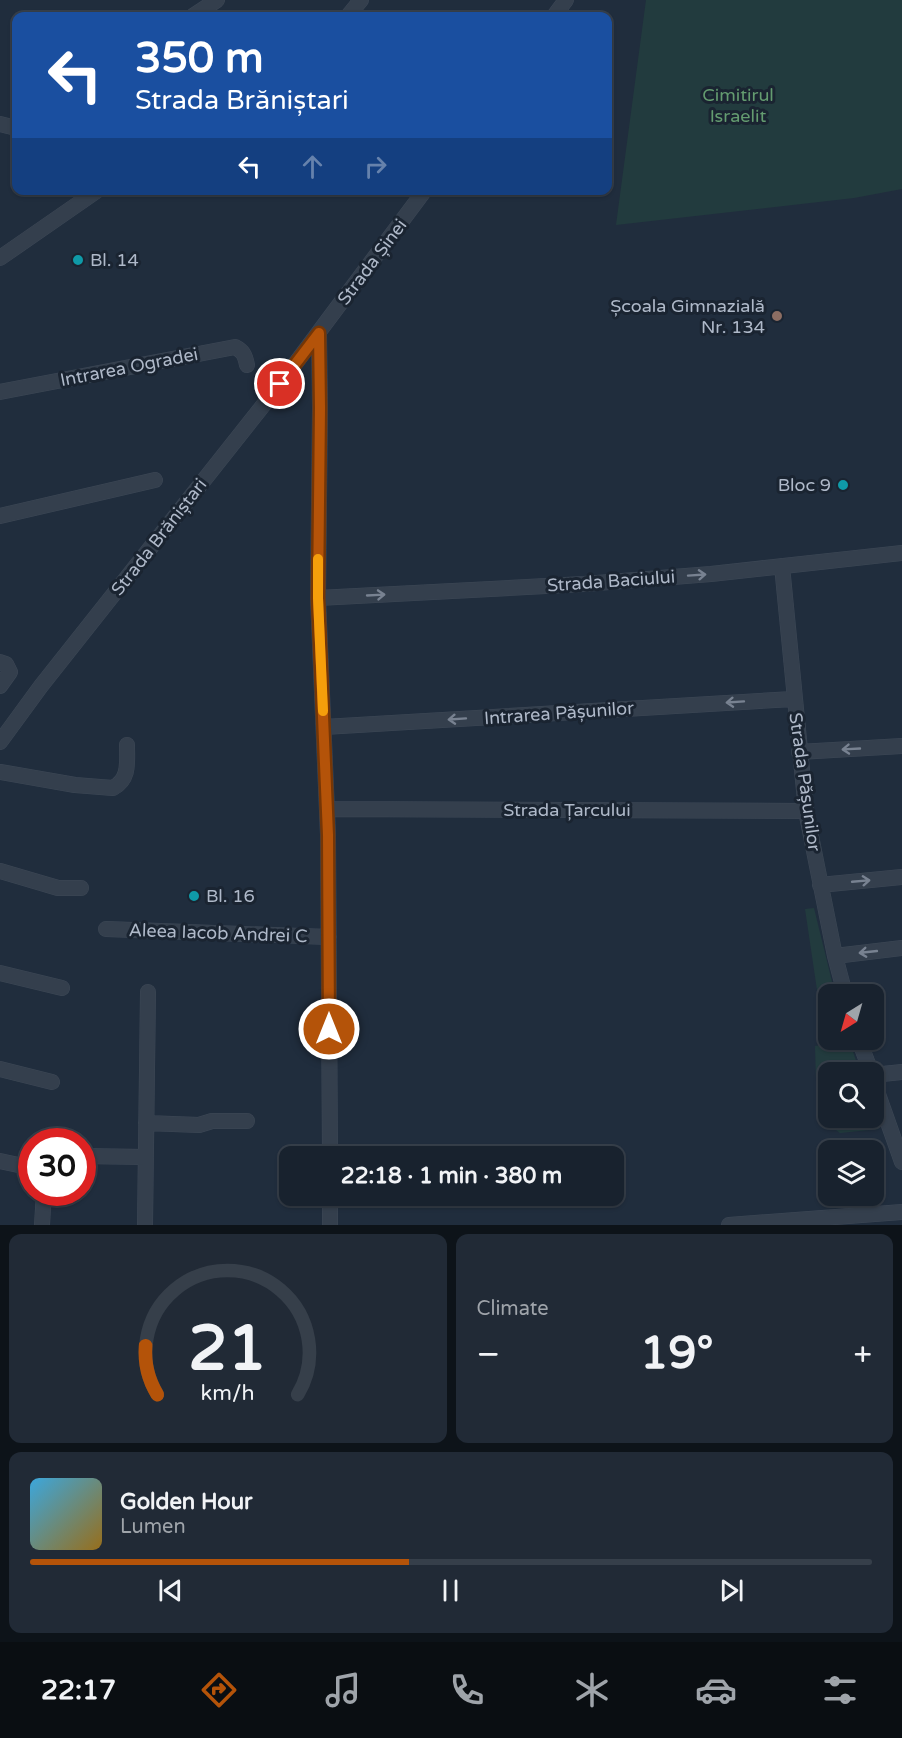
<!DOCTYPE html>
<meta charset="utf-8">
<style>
:root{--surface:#18222e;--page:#212a36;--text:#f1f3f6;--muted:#9fa4aa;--line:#363f4a;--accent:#b45309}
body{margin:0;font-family:"Varela Round",sans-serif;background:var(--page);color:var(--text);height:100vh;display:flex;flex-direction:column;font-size:22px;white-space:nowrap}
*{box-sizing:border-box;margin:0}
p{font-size:20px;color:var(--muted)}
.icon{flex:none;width:33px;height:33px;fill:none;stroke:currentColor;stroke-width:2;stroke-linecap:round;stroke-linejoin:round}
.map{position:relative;height:1225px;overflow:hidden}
.panel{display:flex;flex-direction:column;gap:9px;padding:9px;background:#0d1319;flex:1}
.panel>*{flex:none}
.top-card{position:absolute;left:12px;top:12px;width:600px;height:183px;border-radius:12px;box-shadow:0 2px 4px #0004,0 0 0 2px var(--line);background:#1a4fa0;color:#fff;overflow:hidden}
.needle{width:39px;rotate:217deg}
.controls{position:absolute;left:818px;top:984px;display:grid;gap:12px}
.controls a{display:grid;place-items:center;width:66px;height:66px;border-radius:12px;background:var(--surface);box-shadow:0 2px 4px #0004,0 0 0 2px var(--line);font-size:30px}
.speed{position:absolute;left:18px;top:1128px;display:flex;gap:12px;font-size:30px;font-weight:700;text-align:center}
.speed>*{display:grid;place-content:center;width:78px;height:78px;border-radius:50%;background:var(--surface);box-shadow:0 2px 4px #0004,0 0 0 2px var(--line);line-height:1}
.speed .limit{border:9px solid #d22;background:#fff;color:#111}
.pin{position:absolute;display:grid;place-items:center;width:51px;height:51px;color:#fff;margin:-26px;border:3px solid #fff;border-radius:50%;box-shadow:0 2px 6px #0007}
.me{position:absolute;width:66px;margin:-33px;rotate:0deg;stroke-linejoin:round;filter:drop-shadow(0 0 4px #0008)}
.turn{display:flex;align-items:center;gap:21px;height:126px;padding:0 24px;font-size:27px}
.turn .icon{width:78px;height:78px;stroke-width:2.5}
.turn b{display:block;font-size:42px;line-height:51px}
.lanes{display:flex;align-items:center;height:57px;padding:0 24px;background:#0003;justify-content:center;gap:30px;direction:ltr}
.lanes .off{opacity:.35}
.big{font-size:45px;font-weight:700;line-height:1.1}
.panel .tile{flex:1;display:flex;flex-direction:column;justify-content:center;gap:9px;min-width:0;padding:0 21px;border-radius:12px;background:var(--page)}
.panel .dial{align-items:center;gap:0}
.dial svg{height:156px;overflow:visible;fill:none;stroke:var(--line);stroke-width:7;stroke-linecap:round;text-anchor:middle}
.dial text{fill:var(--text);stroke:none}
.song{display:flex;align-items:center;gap:18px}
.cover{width:72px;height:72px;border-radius:9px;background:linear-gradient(135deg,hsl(200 70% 55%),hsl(40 70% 35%))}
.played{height:6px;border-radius:3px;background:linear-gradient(90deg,var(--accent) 45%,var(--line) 45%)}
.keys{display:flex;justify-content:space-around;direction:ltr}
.heat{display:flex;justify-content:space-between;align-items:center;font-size:33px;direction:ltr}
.panel .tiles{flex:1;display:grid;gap:9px;grid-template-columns:1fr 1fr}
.tile:last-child{grid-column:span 2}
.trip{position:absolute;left:279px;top:1146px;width:345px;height:60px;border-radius:12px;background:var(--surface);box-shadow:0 2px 4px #0004,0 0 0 2px var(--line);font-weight:700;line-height:60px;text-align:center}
.tabs{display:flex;height:96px;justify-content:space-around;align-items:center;background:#0a0e12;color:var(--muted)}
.tabs .icon{width:42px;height:42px}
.tabs .selected{color:var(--accent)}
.tabs b{font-size:27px;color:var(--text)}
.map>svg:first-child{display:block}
.green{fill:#223b3e}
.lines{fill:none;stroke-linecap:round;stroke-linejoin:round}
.minor-casing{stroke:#3d4856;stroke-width:16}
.minor{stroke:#343f4d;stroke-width:15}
.oneway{stroke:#788291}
.route-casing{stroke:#753606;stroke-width:15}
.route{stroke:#b45309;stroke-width:10}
.slow{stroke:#f59e0b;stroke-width:10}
.culture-dot{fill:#0f9aa8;stroke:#1a2431;stroke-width:2}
.education-dot{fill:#8d6e63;stroke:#1a2431;stroke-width:2}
.labels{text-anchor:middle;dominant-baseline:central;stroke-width:6;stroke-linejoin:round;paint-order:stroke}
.park-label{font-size:18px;fill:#649c70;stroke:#1a2431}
.poi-label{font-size:18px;fill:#afb9c9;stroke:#1a2431;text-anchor:start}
.street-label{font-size:18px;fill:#afb9c9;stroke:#1a2431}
</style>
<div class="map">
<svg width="902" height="1225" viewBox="0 0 902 1225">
<rect width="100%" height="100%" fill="#202d3d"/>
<path class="green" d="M 646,0 L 902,0 L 902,189 L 854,198 L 616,225 Z
M 814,908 L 835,994 L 828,994 L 828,1040 L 849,1040 L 860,1072 L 828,1072 L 828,1118 L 873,1118 L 873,1111 L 879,1129 L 840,1133 L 817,1116 L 815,1046 L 825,1044 L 805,909 Z"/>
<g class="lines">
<defs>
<path id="minor" d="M 193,16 L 217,0
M 348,16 L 361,0
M 554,16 L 566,0
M 0,124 L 16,128
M 0,258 L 98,190
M 319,333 L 320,408 L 318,598 L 328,835 L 330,1156
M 0,392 L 235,347 C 243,351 245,355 247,365
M 0,516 L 155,480
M 782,566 L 806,811 L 835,956 L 845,994
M 318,598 L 584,584 L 711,574 L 902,553
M 0,662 L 6,664 L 10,672 L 0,686
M 324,727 L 793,699
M 0,742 L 41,686 L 280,384 L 425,190
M 799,752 L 902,746
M 0,772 L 75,785 L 113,788 C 130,779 127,762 127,745
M 327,809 L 806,811
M 0,871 L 58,888 L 81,888
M 820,885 L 902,877
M 106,929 L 329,937
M 835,956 L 902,948
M 0,973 L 62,988
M 859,1040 L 871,1072
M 0,1069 L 52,1082
M 873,1075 L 902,1072
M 873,1080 L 902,1162
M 146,1123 L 199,1125 L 212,1121 L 247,1121
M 82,1156 L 145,1157
M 0,1161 L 23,1166
M 42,1225 L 44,1192
M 145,1225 L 148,992
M 330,1225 L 330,1196
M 729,1225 L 902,1212"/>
</defs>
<use href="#minor" class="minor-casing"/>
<use href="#minor" class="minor"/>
</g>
<defs><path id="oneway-shaft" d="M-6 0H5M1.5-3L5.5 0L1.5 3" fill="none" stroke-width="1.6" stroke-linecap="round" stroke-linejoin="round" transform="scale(1.5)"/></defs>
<g class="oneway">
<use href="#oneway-shaft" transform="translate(697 575) rotate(-4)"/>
<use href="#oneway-shaft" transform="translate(376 595) rotate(-3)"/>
<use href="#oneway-shaft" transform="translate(735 702) rotate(176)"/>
<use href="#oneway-shaft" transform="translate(457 719) rotate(176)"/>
<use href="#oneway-shaft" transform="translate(851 749) rotate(177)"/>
<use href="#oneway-shaft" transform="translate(861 881) rotate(-5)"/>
<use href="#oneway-shaft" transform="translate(868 952) rotate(174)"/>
</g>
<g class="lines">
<defs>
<path id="route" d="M 280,384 L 319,333 L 320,408 L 318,598 L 328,835 L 329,1029"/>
</defs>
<use href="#route" class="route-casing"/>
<use href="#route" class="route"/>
<path class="slow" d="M 318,559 L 318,598 L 323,711"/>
</g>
<g class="culture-dot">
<circle cx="78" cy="260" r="6"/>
<circle cx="843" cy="485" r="6"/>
<circle cx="194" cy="896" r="6"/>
</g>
<circle class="education-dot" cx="777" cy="316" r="6"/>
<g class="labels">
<g class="park-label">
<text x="738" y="95">Cimitirul<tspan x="738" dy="21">Israelit</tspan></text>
</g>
<g class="poi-label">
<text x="90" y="260">Bl. 14</text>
<text x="765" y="306" text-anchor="end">Școala Gimnazială<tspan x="765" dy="21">Nr. 134</tspan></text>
<text x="831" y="485" text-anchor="end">Bloc 9</text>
<text x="206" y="896">Bl. 16</text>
</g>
<g class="street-label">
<text transform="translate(372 262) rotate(-53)">Strada Șinei</text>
<text transform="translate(129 367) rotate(-11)">Intrarea Ogradei</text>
<text transform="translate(159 537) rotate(-52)">Strada Brăniștari</text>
<text transform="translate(611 581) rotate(-4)">Strada Baciului</text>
<text transform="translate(559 713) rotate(-4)">Intrarea Pășunilor</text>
<text transform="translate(805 782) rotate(82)">Strada Pășunilor</text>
<text x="567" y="810">Strada Țarcului</text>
<text transform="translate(218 933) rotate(2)">Aleea Iacob Andrei C</text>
</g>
</g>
</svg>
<div class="controls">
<a><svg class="needle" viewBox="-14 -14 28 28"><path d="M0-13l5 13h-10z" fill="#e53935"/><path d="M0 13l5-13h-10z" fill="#9fa4aa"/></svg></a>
<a><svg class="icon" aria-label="search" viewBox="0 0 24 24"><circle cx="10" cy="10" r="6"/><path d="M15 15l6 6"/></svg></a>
<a><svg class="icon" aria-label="layers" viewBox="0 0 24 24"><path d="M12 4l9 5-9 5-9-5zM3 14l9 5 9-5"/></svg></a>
</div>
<div class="speed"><div class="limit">30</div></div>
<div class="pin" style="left:280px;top:384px;background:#d93025"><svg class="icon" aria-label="arrive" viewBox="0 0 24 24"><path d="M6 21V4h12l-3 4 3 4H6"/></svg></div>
<svg class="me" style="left:329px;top:1029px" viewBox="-20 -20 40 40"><circle r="17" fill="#b45309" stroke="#fff" stroke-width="3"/><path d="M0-11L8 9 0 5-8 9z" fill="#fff"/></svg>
<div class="trip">22:18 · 1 min · 380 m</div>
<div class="top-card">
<div class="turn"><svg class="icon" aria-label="left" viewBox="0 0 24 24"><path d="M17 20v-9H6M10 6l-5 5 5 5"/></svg><div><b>350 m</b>Strada Brăniștari</div></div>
<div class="lanes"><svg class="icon" aria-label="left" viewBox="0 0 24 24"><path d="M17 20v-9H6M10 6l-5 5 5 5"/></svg><svg class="icon off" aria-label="ahead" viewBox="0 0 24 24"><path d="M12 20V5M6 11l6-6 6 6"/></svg><svg class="icon off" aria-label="right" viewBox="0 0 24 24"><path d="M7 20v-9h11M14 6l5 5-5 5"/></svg></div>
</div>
</div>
<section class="panel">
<div class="tiles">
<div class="tile dial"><svg viewBox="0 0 100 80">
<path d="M14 69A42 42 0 1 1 86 69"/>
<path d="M14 69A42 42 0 0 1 8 44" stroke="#b45309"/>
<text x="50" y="56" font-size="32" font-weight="700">21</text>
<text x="50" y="72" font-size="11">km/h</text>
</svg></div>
<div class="tile"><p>Climate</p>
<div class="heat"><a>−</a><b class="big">19°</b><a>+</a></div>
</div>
<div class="tile">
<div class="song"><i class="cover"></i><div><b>Golden Hour</b><p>Lumen</p></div></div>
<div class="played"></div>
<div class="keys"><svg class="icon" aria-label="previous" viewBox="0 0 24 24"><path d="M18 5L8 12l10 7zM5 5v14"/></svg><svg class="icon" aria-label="pause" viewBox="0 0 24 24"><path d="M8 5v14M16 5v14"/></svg><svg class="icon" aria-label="next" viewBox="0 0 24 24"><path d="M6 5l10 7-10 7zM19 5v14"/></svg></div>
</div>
</div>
</section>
<nav class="tabs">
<b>22:17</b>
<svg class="icon selected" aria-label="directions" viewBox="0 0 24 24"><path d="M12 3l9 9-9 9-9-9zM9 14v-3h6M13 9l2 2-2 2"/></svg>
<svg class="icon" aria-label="music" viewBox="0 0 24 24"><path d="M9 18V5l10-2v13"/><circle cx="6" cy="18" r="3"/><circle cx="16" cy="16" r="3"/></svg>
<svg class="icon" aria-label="phone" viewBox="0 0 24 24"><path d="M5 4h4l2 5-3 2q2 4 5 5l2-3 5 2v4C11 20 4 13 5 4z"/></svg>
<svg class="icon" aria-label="climate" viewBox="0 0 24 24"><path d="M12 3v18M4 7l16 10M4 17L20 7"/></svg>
<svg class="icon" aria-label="car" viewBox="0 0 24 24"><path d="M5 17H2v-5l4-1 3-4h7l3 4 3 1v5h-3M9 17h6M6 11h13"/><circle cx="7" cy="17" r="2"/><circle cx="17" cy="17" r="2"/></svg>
<svg class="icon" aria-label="filters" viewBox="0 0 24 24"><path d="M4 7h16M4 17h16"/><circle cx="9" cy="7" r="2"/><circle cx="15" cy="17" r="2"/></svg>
</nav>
